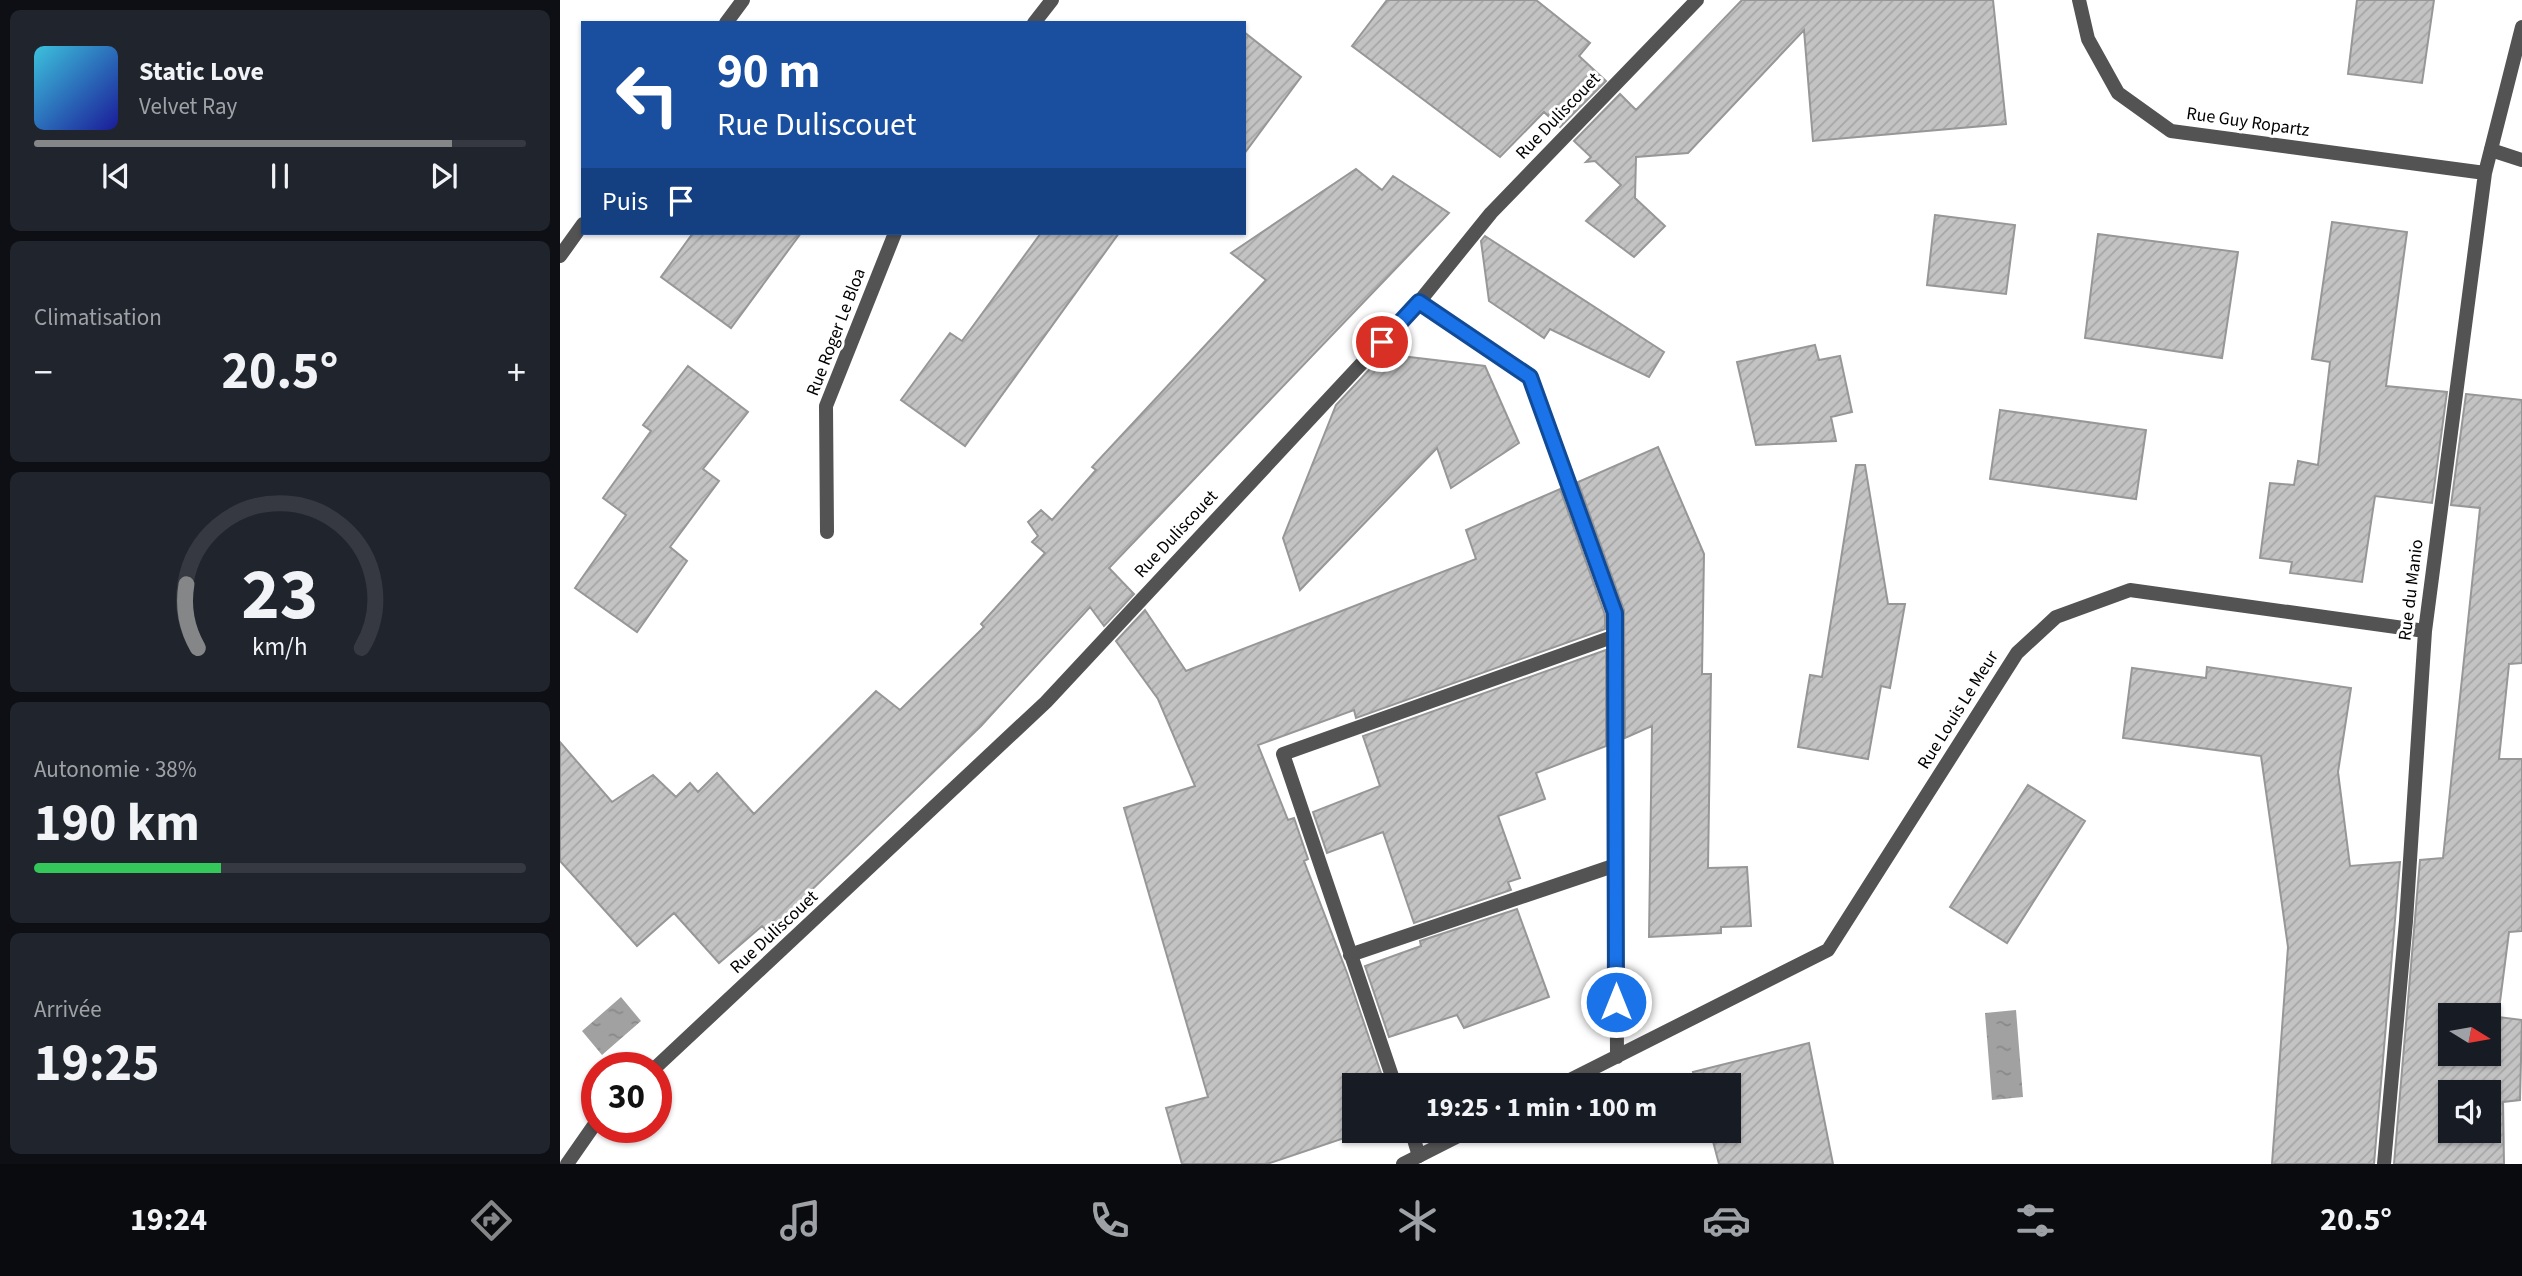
<!DOCTYPE html>
<html lang="fr">
<meta charset="utf-8">
<style>
:root{--surface:#171b24;--page:#20242c;--text:#f1f3f6;--muted:#9ea1a6;--line:#363941;--accent:#858687}
body{margin:0;font-family:"Source Sans 3",sans-serif;background:var(--page);color:var(--text);height:100vh;display:flex;flex-direction:column;font-size:26px;white-space:nowrap}
*{box-sizing:border-box;margin:0}
p{font-size:23px;color:var(--muted)}
.icon{flex:none;width:38px;height:38px;fill:none;stroke:currentColor;stroke-width:2;stroke-linecap:round;stroke-linejoin:round}
.map{position:relative;flex:1;overflow:hidden}
.panel{display:flex;flex-direction:column;gap:10px;padding:10px;background:#0d0f14;width:560px}
.panel>*{flex:none}
.hud{position:absolute;left:21px;top:21px;width:665px;height:214px;border-radius:0px;box-shadow:0 2px 5px #0004;background:#1a4fa0;color:#fff;overflow:hidden}
.needle{width:46px;rotate:101deg}
.tools{position:absolute;left:1878px;top:1003px;display:grid;gap:14px}
.tools a{display:grid;place-items:center;width:63px;height:63px;border-radius:0px;background:var(--surface);box-shadow:0 2px 5px #0004;font-size:35px}
.speed{position:absolute;left:21px;top:1052px;display:flex;gap:14px;font-size:35px;font-weight:700;text-align:center}
.speed>*{display:grid;place-content:center;width:91px;height:91px;border-radius:50%;background:var(--surface);box-shadow:0 2px 5px #0004;line-height:1}
.speed .limit{border:10px solid #d22;background:#fff;color:#111}
.pin{position:absolute;display:grid;place-items:center;width:60px;height:60px;color:#fff;margin:-30px;border:4px solid #fff;border-radius:50%;box-shadow:0 2px 7px #0007}
.me{position:absolute;width:77px;margin:-38px;rotate:0deg;stroke-linejoin:round;filter:drop-shadow(0 0 5px #0008)}
.turn{display:flex;align-items:center;gap:24px;height:147px;padding:0 21px;font-size:32px}
.turn .icon{width:91px;height:91px;stroke-width:2.5}
.turn b{display:block;font-size:49px;line-height:60px}
.then{display:flex;align-items:center;height:66px;padding:0 21px;background:#0003;gap:14px;font-size:26px}
.big{font-size:52px;font-weight:700;line-height:1.1}
.panel .tile{flex:1;display:flex;flex-direction:column;justify-content:center;gap:10px;min-width:0;padding:0 24px;border-radius:10px;background:var(--page)}
.panel .dial{align-items:center;gap:0}
.dial svg{height:182px;overflow:visible;fill:none;stroke:var(--line);stroke-width:7;stroke-linecap:round;text-anchor:middle}
.dial text{fill:var(--text);stroke:none}
.song{display:flex;align-items:center;gap:21px}
.cover{width:84px;height:84px;border-radius:10px;background:linear-gradient(135deg,hsl(190 70% 55%),hsl(240 70% 35%))}
.played{height:7px;border-radius:4px;background:linear-gradient(90deg,var(--accent) 85%,var(--line) 85%)}
.keys{display:flex;justify-content:space-around;direction:ltr}
.heat{display:flex;justify-content:space-between;align-items:center;font-size:38px;direction:ltr}
.charge{height:10px;border-radius:5px;background:linear-gradient(90deg,#34c759 38%,var(--line) 0)}
.trip{position:absolute;left:782px;top:1073px;width:399px;height:70px;border-radius:0px;background:var(--surface);box-shadow:0 2px 5px #0004;font-weight:700;line-height:70px;text-align:center}
.menu{display:flex;height:112px;justify-content:space-around;align-items:center;background:#090b0e;color:var(--muted)}
.menu .icon{width:49px;height:49px}
.menu .active{color:var(--accent)}
.menu b{font-size:32px;color:var(--text)}
main{display:flex;flex:1;min-height:0}
.map>svg:first-child{display:block}
.water{fill:url(#water-ripples)}
.building{fill:url(#building-hatch);stroke:#979797;stroke-width:2;fill-rule:evenodd}
.lines{fill:none;stroke-linecap:round;stroke-linejoin:round}
.lane{stroke:#535353;stroke-width:14}
.street{stroke:#535353;stroke-width:14}
.route-casing{stroke:#114b97;stroke-width:18}
.route{stroke:#1a73e8;stroke-width:12}
.labels{text-anchor:middle;dominant-baseline:central;stroke-width:6;stroke-linejoin:round;paint-order:stroke}
.street-label{font-size:18px;fill:#000;stroke:#fff}
</style>
<main>
<section class="panel">
<div class="tile">
<div class="song"><i class="cover"></i><div><b>Static Love</b><p>Velvet Ray</p></div></div>
<div class="played"></div>
<div class="keys"><svg class="icon" aria-label="previous" viewBox="0 0 24 24"><path d="M18 5L8 12l10 7zM5 5v14"/></svg><svg class="icon" aria-label="pause" viewBox="0 0 24 24"><path d="M8 5v14M16 5v14"/></svg><svg class="icon" aria-label="next" viewBox="0 0 24 24"><path d="M6 5l10 7-10 7zM19 5v14"/></svg></div>
</div>
<div class="tile"><p>Climatisation</p>
<div class="heat"><a>−</a><b class="big">20.5°</b><a>+</a></div>
</div>
<div class="tile dial"><svg viewBox="0 0 100 80">
<path d="M14 69A42 42 0 1 1 86 69"/>
<path d="M14 69A42 42 0 0 1 9 41" stroke="#858687"/>
<text x="50" y="56" font-size="32" font-weight="700">23</text>
<text x="50" y="72" font-size="11">km/h</text>
</svg></div>
<div class="tile"><p>Autonomie · 38%</p><b class="big">190 km</b><div class="charge"></div></div>
<div class="tile"><p>Arrivée</p><b class="big">19:25</b></div>
</section>
<div class="map">
<svg width="1962" height="1164" viewBox="0 0 1962 1164">
<defs>
<pattern id="water-ripples" width="26" height="14" patternUnits="userSpaceOnUse" patternTransform="scale(1.75)"><rect width="26" height="14" fill="#a1a1a1"/><path d="M2 4q2-2 4 0t4 0M15 11q2-2 4 0t4 0" fill="none" stroke="#898989"/></pattern>
<pattern id="building-hatch" width="6" height="6" patternUnits="userSpaceOnUse" patternTransform="scale(1.75)"><rect width="6" height="6" fill="#c3c3c3"/><path d="M-1 1l2-2M0 6l6-6M5 7l2-2" fill="none" stroke="#a6a6a6"/></pattern>
</defs>
<rect width="100%" height="100%" fill="#fff"/>
<path class="water" d="M 61,997 L 81,1021 L 42,1055 L 22,1031 Z
M 1456,1010 L 1463,1097 L 1432,1100 L 1425,1013 Z"/>
<path class="building" d="M 827,0 L 976,0 L 1030,43 L 1019,56 L 1046,81 L 1000,127 L 984,112 L 940,157 L 792,46 Z
M 1182,0 L 1433,0 L 1446,124 L 1253,141 L 1244,30 L 1128,153 L 1076,157 L 1075,198 L 1105,226 L 1074,257 L 1026,221 L 1061,185 L 1035,161 L 1026,162 L 1031,157 L 1014,141 L 1060,94 L 1076,110 Z
M 1797,0 L 1874,0 L 1862,83 L 1788,74 Z
M 684,32 L 741,77 L 684,154 Z
M 796,169 L 822,190 L 833,176 L 889,213 L 549,568 L 574,594 L 544,626 L 530,607 L 421,726 L 208,932 L 202,926 L 159,963 L 114,913 L 77,946 L 0,861 L 0,742 L 52,802 L 93,775 L 116,797 L 130,783 L 138,792 L 157,773 L 194,814 L 316,691 L 340,710 L 424,627 L 421,624 L 485,553 L 472,542 L 478,536 L 468,522 L 481,510 L 492,520 L 536,470 L 532,467 L 706,280 L 671,253 Z
M 1375,215 L 1455,225 L 1446,294 L 1367,285 Z
M 1772,222 L 1847,232 L 1826,386 L 1887,392 L 1872,503 L 1815,496 L 1802,582 L 1730,573 L 1732,562 L 1700,558 L 1710,483 L 1734,485 L 1738,461 L 1758,465 L 1770,362 L 1752,359 Z
M 133,233 L 241,233 L 171,328 L 101,277 Z
M 481,233 L 559,233 L 405,446 L 341,400 L 390,333 L 402,341 Z
M 1538,234 L 1678,252 L 1662,358 L 1525,338 Z
M 925,236 L 1104,352 L 1089,377 L 990,329 L 984,338 L 929,301 L 921,241 Z
M 1255,345 L 1259,360 L 1280,356 L 1292,412 L 1271,417 L 1276,441 L 1196,445 L 1177,362 Z
M 824,354 L 925,366 L 959,443 L 891,488 L 877,448 L 740,590 L 723,538 L 776,405 Z
M 128,366 L 188,412 L 143,469 L 159,481 L 110,547 L 127,561 L 77,632 L 15,588 L 66,515 L 43,498 L 91,431 L 83,425 Z
M 1906,394 L 1962,400 L 1962,663 L 1949,664 L 1939,759 L 1962,759 L 1962,931 L 1949,932 L 1938,1017 L 1962,1020 L 1960,1100 L 1943,1102 L 1944,1164 L 1834,1164 L 1860,860 L 1883,858 L 1920,508 L 1891,505 ZM 1890,1015 L 1928,1015 L 1928,1054 L 1890,1054 ZM 1890,1092 L 1928,1092 L 1928,1130 L 1890,1130 Z
M 1440,410 L 1586,430 L 1576,499 L 1430,479 Z
M 1098,447 L 1144,554 L 1142,674 L 1151,674 L 1148,868 L 1187,867 L 1191,926 L 1161,927 L 1161,933 L 1089,937 L 1092,726 L 1065,738 L 1064,610 L 1018,482 Z
M 1296,465 L 1305,465 L 1328,604 L 1345,604 L 1330,688 L 1321,686 L 1308,759 L 1238,747 L 1250,675 L 1262,677 Z
M 1000,489 L 1045,615 L 1045,629 L 796,718 L 794,710 L 698,745 L 728,820 L 734,818 L 748,859 L 744,861 L 787,973 L 825,1085 L 794,1085 L 794,1130 L 808,1130 L 707,1164 L 622,1164 L 606,1108 L 648,1097 L 564,808 L 635,786 L 598,699 L 556,641 L 585,610 L 626,671 L 916,559 L 906,530 Z
M 1046,650 L 1046,746 L 976,773 L 985,799 L 938,816 L 960,878 L 948,882 L 951,890 L 854,923 L 823,832 L 767,853 L 753,812 L 820,786 L 803,736 Z
M 1647,667 L 1791,688 L 1778,772 L 1790,866 L 1840,862 L 1814,1164 L 1712,1164 L 1728,947 L 1701,756 L 1563,738 L 1572,668 L 1646,678 Z
M 1468,785 L 1525,821 L 1447,943 L 1390,907 Z
M 957,909 L 989,997 L 904,1028 L 897,1015 L 829,1037 L 805,966 L 861,946 L 860,941 Z
M 1249,1043 L 1273,1164 L 1159,1164 L 1150,1130 L 1169,1130 L 1169,1085 L 1137,1085 L 1133,1072 Z"/>
<g class="lines">
<path class="lane" d="M 1931,150 L 1962,160
M 790,955 L 1056,865
M 835,1085 L 723,754 L 1055,636
M 851,1130 L 859,1156"/>
<path class="street" d="M 1519,0 L 1528,39 L 1558,93 L 1611,131 L 1925,173
M 166,23 L 183,0
M 474,23 L 492,0
M 0,256 L 23,224
M 859,302 L 970,377 L 1055,613 L 1057,1057
M 267,532 L 266,406 L 335,233
M 95,1068 L 486,702 L 859,302 L 931,213 L 1137,0
M 1000,1085 L 1268,950 L 1457,653 L 1496,617 L 1570,590 L 1865,631
M 7,1164 L 37,1121
M 843,1164 L 910,1130
M 1824,1164 L 1846,921 L 1865,631 L 1925,173 L 1962,27"/>
</g>
<g class="lines">
<defs>
<path id="route" d="M 822,342 L 859,302 L 970,377 L 1055,613 L 1056,1002"/>
</defs>
<use href="#route" class="route-casing"/>
<use href="#route" class="route"/>
</g>
<g class="labels">
<g class="street-label">
<text transform="translate(998 116) rotate(-46)">Rue Duliscouet</text>
<text transform="translate(1688 122) rotate(8)">Rue Guy Ropartz</text>
<text transform="translate(276 332) rotate(-69)">Rue Roger Le Bloa</text>
<text transform="translate(616 534) rotate(-47)">Rue Duliscouet</text>
<text transform="translate(1851 590) rotate(-83)">Rue du Manio</text>
<text transform="translate(1398 710) rotate(-58)">Rue Louis Le Meur</text>
<text transform="translate(214 932) rotate(-43)">Rue Duliscouet</text>
</g>
</g>
</svg>
<div class="tools">
<a><svg class="needle" viewBox="-14 -14 28 28"><path d="M0-13l5 13h-10z" fill="#e53935"/><path d="M0 13l5-13h-10z" fill="#9ea1a6"/></svg></a>
<a><svg class="icon" aria-label="sound" viewBox="0 0 24 24"><path d="M4 9h4l5-4v14l-5-4H4zM17 9q2 3 0 6"/></svg></a>
</div>
<div class="speed"><div class="limit">30</div></div>
<div class="pin" style="left:822px;top:342px;background:#d93025"><svg class="icon" aria-label="arrive" viewBox="0 0 24 24"><path d="M6 21V4h12l-3 4 3 4H6"/></svg></div>
<svg class="me" style="left:1056px;top:1002px" viewBox="-20 -20 40 40"><circle r="17" fill="#1a73e8" stroke="#fff" stroke-width="3"/><path d="M0-11L8 9 0 5-8 9z" fill="#fff"/></svg>
<div class="trip">19:25 · 1 min · 100 m</div>
<div class="hud">
<div class="turn"><svg class="icon" aria-label="left" viewBox="0 0 24 24"><path d="M17 20v-9H6M10 6l-5 5 5 5"/></svg><div><b>90 m</b>Rue Duliscouet</div></div>
<div class="then">Puis<svg class="icon" aria-label="arrive" viewBox="0 0 24 24"><path d="M6 21V4h12l-3 4 3 4H6"/></svg></div>
</div>
</div>
</main>
<nav class="menu">
<b>19:24</b>
<svg class="icon active" aria-label="directions" viewBox="0 0 24 24"><path d="M12 3l9 9-9 9-9-9zM9 14v-3h6M13 9l2 2-2 2"/></svg>
<svg class="icon" aria-label="music" viewBox="0 0 24 24"><path d="M9 18V5l10-2v13"/><circle cx="6" cy="18" r="3"/><circle cx="16" cy="16" r="3"/></svg>
<svg class="icon" aria-label="phone" viewBox="0 0 24 24"><path d="M5 4h4l2 5-3 2q2 4 5 5l2-3 5 2v4C11 20 4 13 5 4z"/></svg>
<svg class="icon" aria-label="climate" viewBox="0 0 24 24"><path d="M12 3v18M4 7l16 10M4 17L20 7"/></svg>
<svg class="icon" aria-label="car" viewBox="0 0 24 24"><path d="M5 17H2v-5l4-1 3-4h7l3 4 3 1v5h-3M9 17h6M6 11h13"/><circle cx="7" cy="17" r="2"/><circle cx="17" cy="17" r="2"/></svg>
<svg class="icon" aria-label="filters" viewBox="0 0 24 24"><path d="M4 7h16M4 17h16"/><circle cx="9" cy="7" r="2"/><circle cx="15" cy="17" r="2"/></svg>
<b>20.5°</b>
</nav>
